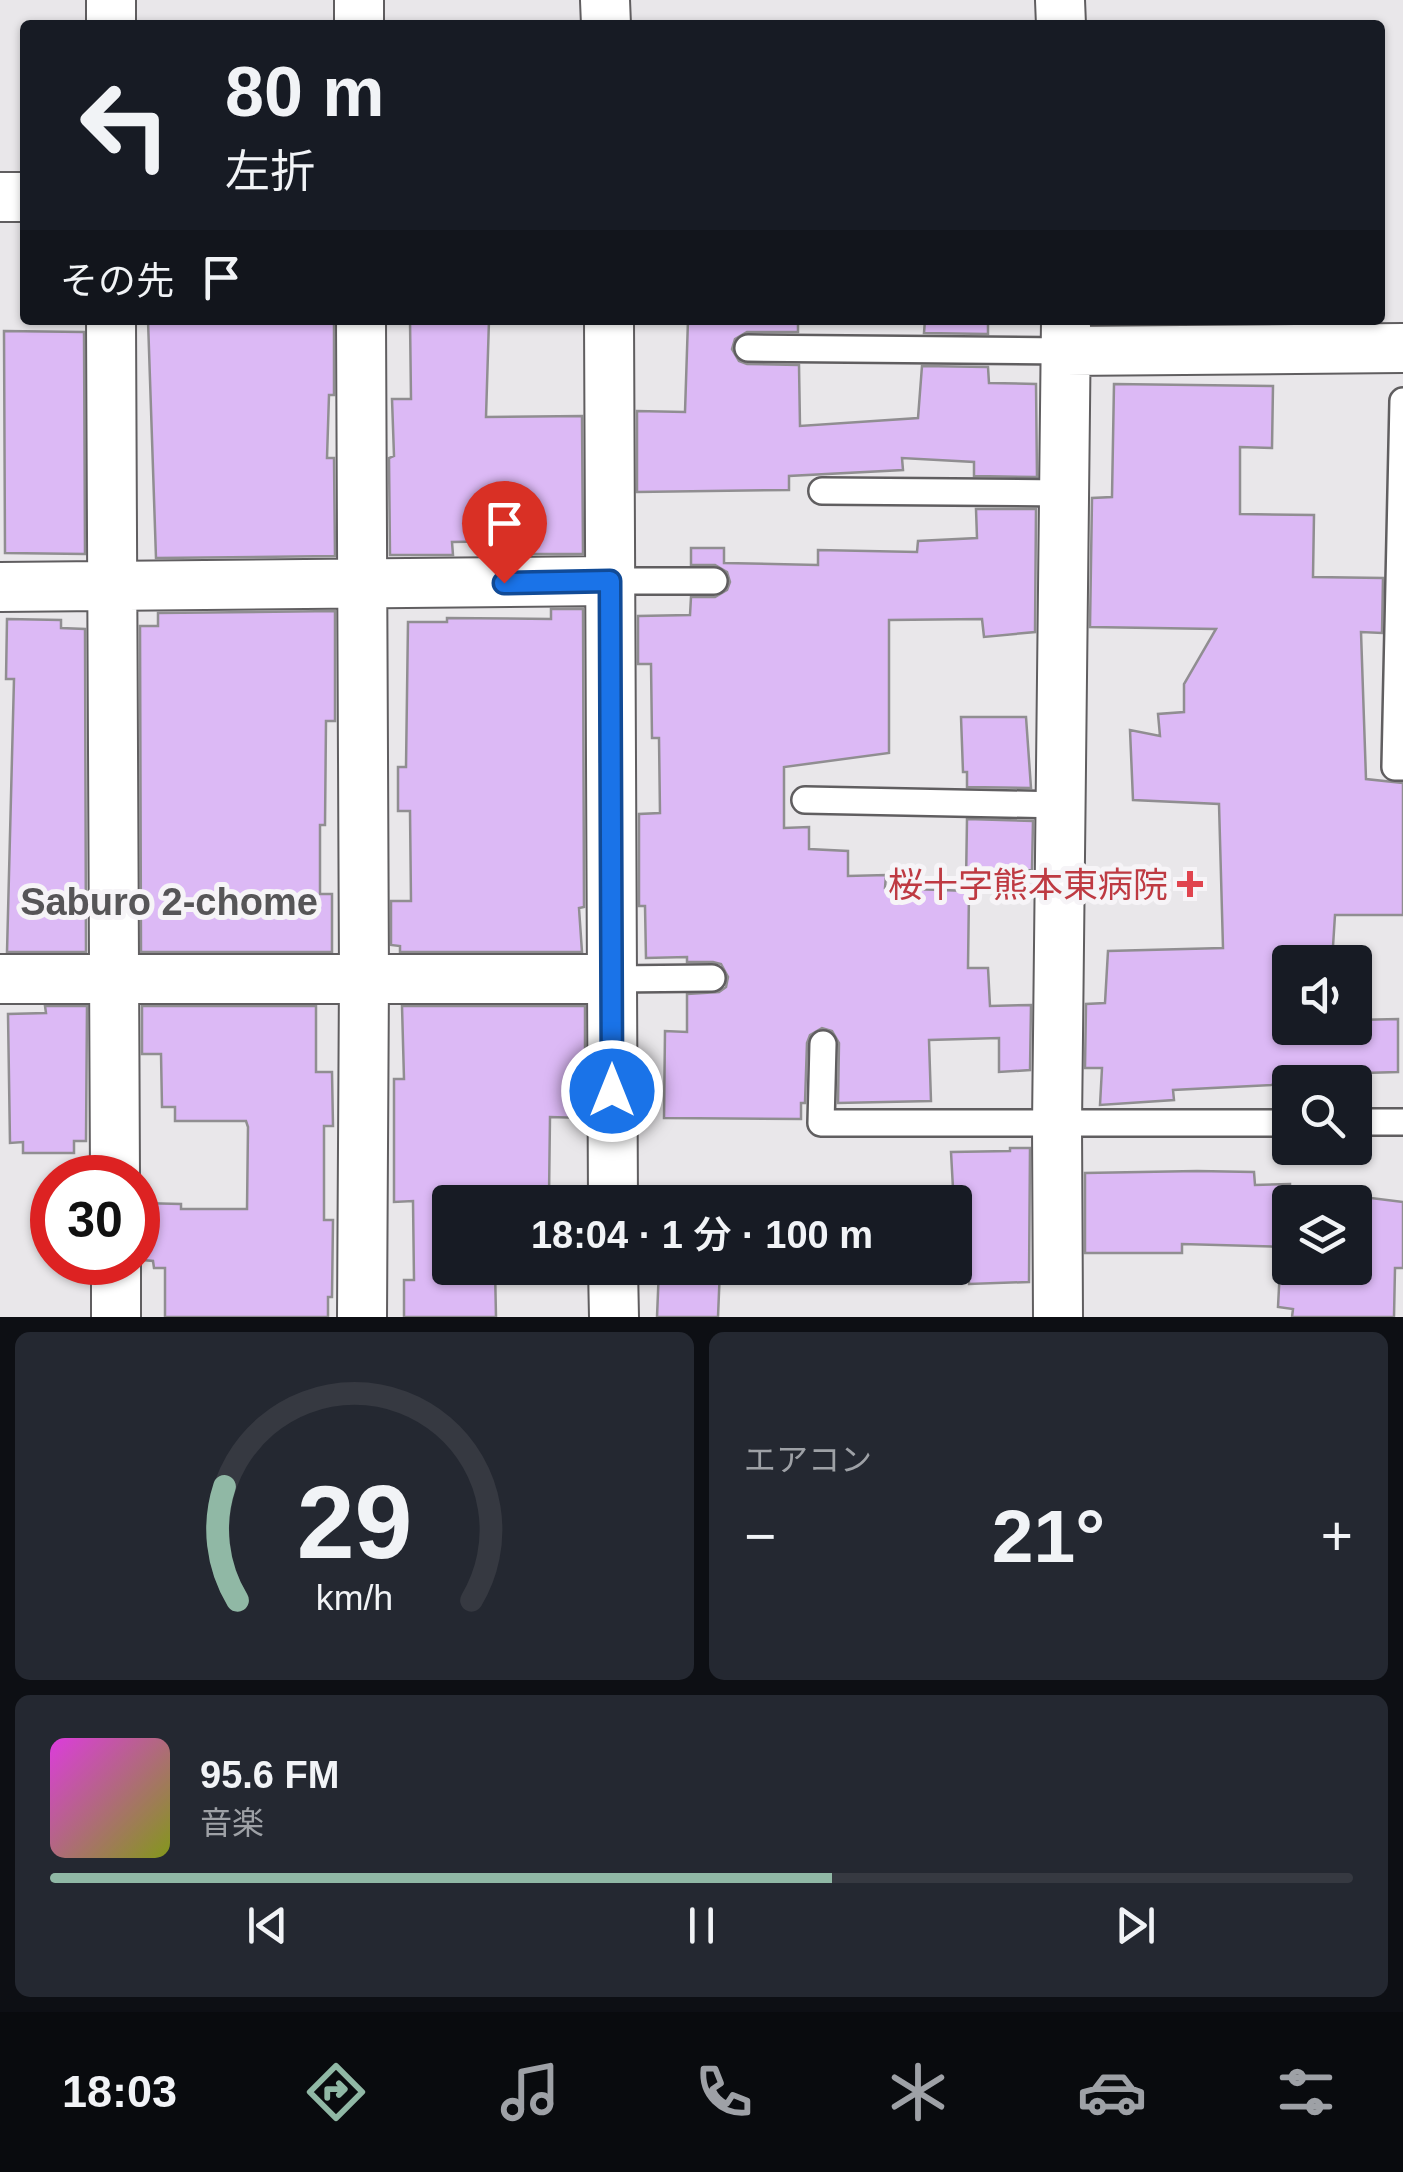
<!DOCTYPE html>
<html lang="ja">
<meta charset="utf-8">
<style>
:root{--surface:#171b24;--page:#242831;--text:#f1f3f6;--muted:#9ea1a6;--line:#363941;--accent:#90b8a5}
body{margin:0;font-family:Helvetica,"Noto Sans JP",sans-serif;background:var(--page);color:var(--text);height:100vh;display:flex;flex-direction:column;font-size:38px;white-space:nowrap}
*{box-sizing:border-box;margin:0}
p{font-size:32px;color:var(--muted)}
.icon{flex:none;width:55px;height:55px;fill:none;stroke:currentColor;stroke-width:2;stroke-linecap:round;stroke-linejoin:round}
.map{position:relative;height:1317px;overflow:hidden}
.sheet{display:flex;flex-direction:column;gap:15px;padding:15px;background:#0d0f14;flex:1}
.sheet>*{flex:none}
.hud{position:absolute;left:20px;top:20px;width:1365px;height:305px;border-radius:10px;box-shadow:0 2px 8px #0004;background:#171b24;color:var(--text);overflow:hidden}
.buttons{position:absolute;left:1272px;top:945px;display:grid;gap:20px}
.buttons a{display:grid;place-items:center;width:100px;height:100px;border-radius:10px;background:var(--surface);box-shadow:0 2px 8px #0004;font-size:50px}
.speed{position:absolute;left:30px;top:1155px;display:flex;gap:20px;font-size:50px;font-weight:700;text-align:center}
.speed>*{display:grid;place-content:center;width:130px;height:130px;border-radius:50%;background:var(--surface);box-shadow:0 2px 8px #0004;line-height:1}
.speed .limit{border:15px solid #d22;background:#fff;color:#111}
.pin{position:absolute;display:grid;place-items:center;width:85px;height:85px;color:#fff;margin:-102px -42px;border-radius:50% 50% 50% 0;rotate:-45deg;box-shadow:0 0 10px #0007}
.pin .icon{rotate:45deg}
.me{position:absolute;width:110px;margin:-55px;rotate:0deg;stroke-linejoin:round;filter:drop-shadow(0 0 8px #0008)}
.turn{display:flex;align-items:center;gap:35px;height:210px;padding:0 40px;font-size:45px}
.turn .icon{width:130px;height:130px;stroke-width:2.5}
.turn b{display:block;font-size:70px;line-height:85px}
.then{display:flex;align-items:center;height:95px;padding:0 40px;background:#0003;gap:20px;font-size:38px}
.big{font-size:75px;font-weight:600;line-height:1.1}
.sheet .card{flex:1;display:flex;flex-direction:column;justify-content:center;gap:15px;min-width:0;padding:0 35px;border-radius:15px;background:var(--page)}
.sheet .dial{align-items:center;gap:0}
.dial svg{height:260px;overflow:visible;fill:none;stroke:var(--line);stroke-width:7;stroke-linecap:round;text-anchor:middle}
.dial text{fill:var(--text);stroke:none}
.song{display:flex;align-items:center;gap:30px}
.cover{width:120px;height:120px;border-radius:15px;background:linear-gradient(135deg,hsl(300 70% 55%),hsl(70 70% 35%))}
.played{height:10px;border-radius:5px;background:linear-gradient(90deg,var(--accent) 60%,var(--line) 60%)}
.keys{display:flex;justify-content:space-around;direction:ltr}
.heat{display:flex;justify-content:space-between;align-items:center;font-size:55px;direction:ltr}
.sheet .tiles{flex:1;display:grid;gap:15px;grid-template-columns:1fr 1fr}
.card:last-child{grid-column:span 2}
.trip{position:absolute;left:432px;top:1185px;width:540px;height:100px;border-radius:10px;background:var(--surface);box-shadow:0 2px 8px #0004;font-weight:600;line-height:100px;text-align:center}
.dock{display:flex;height:160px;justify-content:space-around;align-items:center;background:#090b0e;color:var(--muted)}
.dock .icon{width:70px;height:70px}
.dock .active{color:var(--accent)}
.dock b{font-size:45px;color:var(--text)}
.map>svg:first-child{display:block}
.building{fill:#dcb9f5;stroke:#908e91;stroke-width:2.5}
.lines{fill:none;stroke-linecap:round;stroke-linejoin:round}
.service-casing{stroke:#605e60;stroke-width:30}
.minor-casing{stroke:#605e60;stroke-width:52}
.service{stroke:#fff;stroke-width:25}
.minor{stroke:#fff;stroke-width:48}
.route-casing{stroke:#114b97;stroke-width:25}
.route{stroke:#1a73e8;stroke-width:18}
.health-dot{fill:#e0444e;stroke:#f6f4f7;stroke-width:4}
.labels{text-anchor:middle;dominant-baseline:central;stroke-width:10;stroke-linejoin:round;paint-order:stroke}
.health-label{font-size:35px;fill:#be3a42;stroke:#f6f4f7;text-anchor:end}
.neighbourhood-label{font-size:38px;font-weight:bold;fill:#565557;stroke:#f6f4f7}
</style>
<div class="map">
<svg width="1403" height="1317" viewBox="0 0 1403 1317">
<rect width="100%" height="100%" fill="#e9e7ea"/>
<path class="building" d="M 148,320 L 334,320 L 334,395 L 329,395 L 327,458 L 334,458 L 335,556 L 156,558 Z
M 410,320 L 489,320 L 486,417 L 582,416 L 583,554 L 515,554 L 514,541 L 452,542 L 453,555 L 390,555 L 389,458 L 394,456 L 392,399 L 411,399 Z
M 688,320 L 798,320 L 798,332 L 747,332 L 735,339 L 732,349 L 739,361 L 747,364 L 799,365 L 800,426 L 918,418 L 922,366 L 988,367 L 989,383 L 1036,384 L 1037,477 L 974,476 L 974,462 L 902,458 L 903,470 L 789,476 L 789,490 L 637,492 L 637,411 L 685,412 Z
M 925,320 L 988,320 L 988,334 L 924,333 Z
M 4,331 L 84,332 L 85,554 L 5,553 Z
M 1114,384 L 1273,386 L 1272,448 L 1240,447 L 1240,514 L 1314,515 L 1313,577 L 1383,578 L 1382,633 L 1361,632 L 1366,779 L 1403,783 L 1403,915 L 1335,915 L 1332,962 L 1290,962 L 1290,1028 L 1355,1028 L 1355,1020 L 1398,1019 L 1398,1072 L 1328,1074 L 1329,1082 L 1173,1090 L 1174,1100 L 1100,1105 L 1102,1068 L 1085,1068 L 1086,1004 L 1105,1003 L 1108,951 L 1223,948 L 1219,804 L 1133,800 L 1130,730 L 1160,736 L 1158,714 L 1184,712 L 1184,684 L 1216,629 L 1090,627 L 1092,498 L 1112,497 Z
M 976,509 L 1036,509 L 1035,632 L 984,637 L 982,619 L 889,620 L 889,753 L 784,767 L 784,828 L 809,827 L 809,849 L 848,851 L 848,876 L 886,875 L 885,888 L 969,891 L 968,968 L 988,968 L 990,1006 L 1031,1005 L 1030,1070 L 999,1072 L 999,1038 L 929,1040 L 931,1101 L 838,1103 L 839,1043 L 832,1031 L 822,1028 L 810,1035 L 807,1043 L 805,1103 L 801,1103 L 801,1119 L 664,1118 L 665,1031 L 687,1032 L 687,994 L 719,992 L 726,987 L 728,977 L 721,964 L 713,962 L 687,962 L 687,957 L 646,958 L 645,906 L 639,906 L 639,814 L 660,813 L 659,738 L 652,738 L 651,664 L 638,664 L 638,616 L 690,615 L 691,597 L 715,597 L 727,590 L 730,582 L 727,572 L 715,565 L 691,565 L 691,548 L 724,548 L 724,563 L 818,565 L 818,550 L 917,552 L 918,541 L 977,538 Z
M 551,609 L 583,609 L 584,907 L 579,908 L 582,952 L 400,952 L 400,946 L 391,945 L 391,901 L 411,901 L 410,811 L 398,811 L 398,767 L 406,767 L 408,622 L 447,622 L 447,618 L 551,619 Z
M 335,611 L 335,721 L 326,721 L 325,825 L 320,825 L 320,894 L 332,894 L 332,952 L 141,952 L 140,626 L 158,626 L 158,613 Z
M 7,619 L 61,620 L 61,628 L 85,629 L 86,952 L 7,952 L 14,679 L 6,679 Z
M 961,717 L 1026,717 L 1031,788 L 967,787 L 967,772 L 963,772 Z
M 967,819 L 1033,821 L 1032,870 L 1000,871 L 999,882 L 966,883 Z
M 45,1006 L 87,1006 L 86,1141 L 74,1141 L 74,1153 L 23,1153 L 23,1142 L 10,1143 L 8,1014 L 46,1013 Z
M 142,1006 L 316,1006 L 316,1072 L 332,1072 L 333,1126 L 324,1126 L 324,1220 L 333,1220 L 332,1297 L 328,1297 L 328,1317 L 165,1317 L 165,1268 L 154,1268 L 153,1261 L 143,1260 L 141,1251 L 141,1203 L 181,1204 L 181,1209 L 247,1209 L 248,1127 L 246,1121 L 175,1121 L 175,1107 L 162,1107 L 161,1054 L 142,1054 Z
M 402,1006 L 585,1006 L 585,1118 L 550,1117 L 549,1196 L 458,1196 L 458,1201 L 450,1201 L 450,1268 L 495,1268 L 496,1317 L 404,1317 L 404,1280 L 414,1280 L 413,1201 L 394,1202 L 394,1079 L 404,1079 Z
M 1010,1148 L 1030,1148 L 1029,1282 L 969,1284 L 967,1225 L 955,1225 L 951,1152 L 1010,1151 Z
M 1197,1171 L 1254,1172 L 1255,1185 L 1290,1184 L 1290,1247 L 1182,1244 L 1182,1253 L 1085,1253 L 1085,1173 Z
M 1355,1196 L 1403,1202 L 1403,1268 L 1395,1268 L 1394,1317 L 1292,1317 L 1293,1309 L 1278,1307 L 1280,1268 L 1355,1268 Z
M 659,1268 L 720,1268 L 718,1317 L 657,1317 Z"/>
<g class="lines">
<defs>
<path id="service" d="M 748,348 L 1066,351
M 1403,401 L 1395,767 L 1403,767
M 822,491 L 1065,493
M 610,581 L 714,581
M 805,800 L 1062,805
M 612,979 L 712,978
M 823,1044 L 821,1123 L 1290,1123
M 1355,1122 L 1403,1122"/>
<path id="minor" d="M 359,0 L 359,25
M 605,0 L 606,25
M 1060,0 L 1061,25
M 111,25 L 111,0
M 0,197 L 25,197
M 111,320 L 115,1178
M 361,320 L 364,977 L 362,1317
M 609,320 L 613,1202
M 1066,351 L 1403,348
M 0,587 L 610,581
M 0,979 L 612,979
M 116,1262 L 116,1317
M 613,1268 L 614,1317
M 1058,1317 L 1057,1125 L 1066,320"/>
</defs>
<use href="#service" class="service-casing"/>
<use href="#minor" class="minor-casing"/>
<use href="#service" class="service"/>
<use href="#minor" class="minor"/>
</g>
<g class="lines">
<defs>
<path id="route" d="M 504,583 L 610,581 L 612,1091"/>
</defs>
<use href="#route" class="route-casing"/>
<use href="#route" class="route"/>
</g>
<path class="health-dot" d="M1185 869h10v10h10v10h-10v10h-10v-10h-10v-10h10z"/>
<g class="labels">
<g class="health-label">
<text x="1168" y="884">桜十字熊本東病院</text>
</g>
<g class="neighbourhood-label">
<text x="169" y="902">Saburo 2-chome</text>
</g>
</g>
</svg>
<div class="buttons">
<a><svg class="icon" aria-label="sound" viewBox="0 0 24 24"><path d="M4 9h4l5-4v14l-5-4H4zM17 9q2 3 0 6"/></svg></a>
<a><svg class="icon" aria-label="search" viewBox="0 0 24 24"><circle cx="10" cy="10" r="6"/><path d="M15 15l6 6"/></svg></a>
<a><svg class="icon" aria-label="layers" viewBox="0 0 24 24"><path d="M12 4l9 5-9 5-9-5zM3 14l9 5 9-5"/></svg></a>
</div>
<div class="speed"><div class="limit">30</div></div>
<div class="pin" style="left:504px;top:583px;background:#d93025"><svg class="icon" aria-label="arrive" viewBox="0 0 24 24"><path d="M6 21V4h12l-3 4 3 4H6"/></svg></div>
<svg class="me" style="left:612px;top:1091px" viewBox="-20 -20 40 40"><circle r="17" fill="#1a73e8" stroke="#fff" stroke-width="3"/><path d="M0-11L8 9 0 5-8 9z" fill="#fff"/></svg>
<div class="trip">18:04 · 1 分 · 100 m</div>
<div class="hud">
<div class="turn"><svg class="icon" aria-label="left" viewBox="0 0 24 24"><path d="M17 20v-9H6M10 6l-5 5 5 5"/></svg><div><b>80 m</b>左折</div></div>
<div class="then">その先<svg class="icon" aria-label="arrive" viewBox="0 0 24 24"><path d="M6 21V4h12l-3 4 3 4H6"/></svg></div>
</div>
</div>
<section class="sheet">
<div class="tiles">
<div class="card dial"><svg viewBox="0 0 100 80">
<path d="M14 69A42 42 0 1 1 86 69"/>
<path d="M14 69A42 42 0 0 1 10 34" stroke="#90b8a5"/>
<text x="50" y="56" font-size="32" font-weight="700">29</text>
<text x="50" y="72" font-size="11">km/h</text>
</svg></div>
<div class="card"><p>エアコン</p>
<div class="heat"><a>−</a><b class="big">21°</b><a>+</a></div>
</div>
<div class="card">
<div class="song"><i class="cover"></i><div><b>95.6 FM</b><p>音楽</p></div></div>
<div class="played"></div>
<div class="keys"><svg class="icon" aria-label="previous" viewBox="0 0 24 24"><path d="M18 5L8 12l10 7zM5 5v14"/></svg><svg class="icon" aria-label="pause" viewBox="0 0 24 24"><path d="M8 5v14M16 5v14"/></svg><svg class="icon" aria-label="next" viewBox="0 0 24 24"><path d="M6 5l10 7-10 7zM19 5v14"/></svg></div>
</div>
</div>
</section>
<nav class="dock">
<b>18:03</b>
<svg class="icon active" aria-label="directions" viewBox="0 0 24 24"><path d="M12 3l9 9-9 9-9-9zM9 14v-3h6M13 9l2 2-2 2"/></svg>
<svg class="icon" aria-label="music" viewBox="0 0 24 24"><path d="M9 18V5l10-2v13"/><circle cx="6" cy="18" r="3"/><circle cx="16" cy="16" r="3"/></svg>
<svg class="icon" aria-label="phone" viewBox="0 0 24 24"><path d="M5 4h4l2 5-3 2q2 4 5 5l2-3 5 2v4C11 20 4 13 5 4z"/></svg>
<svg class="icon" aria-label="climate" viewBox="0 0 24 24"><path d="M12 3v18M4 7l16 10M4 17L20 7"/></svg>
<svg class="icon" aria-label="car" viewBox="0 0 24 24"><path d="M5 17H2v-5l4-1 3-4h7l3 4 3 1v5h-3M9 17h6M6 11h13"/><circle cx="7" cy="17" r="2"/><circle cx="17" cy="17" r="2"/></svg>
<svg class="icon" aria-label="filters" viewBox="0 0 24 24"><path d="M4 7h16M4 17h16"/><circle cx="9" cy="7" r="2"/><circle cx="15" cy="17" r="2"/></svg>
</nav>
